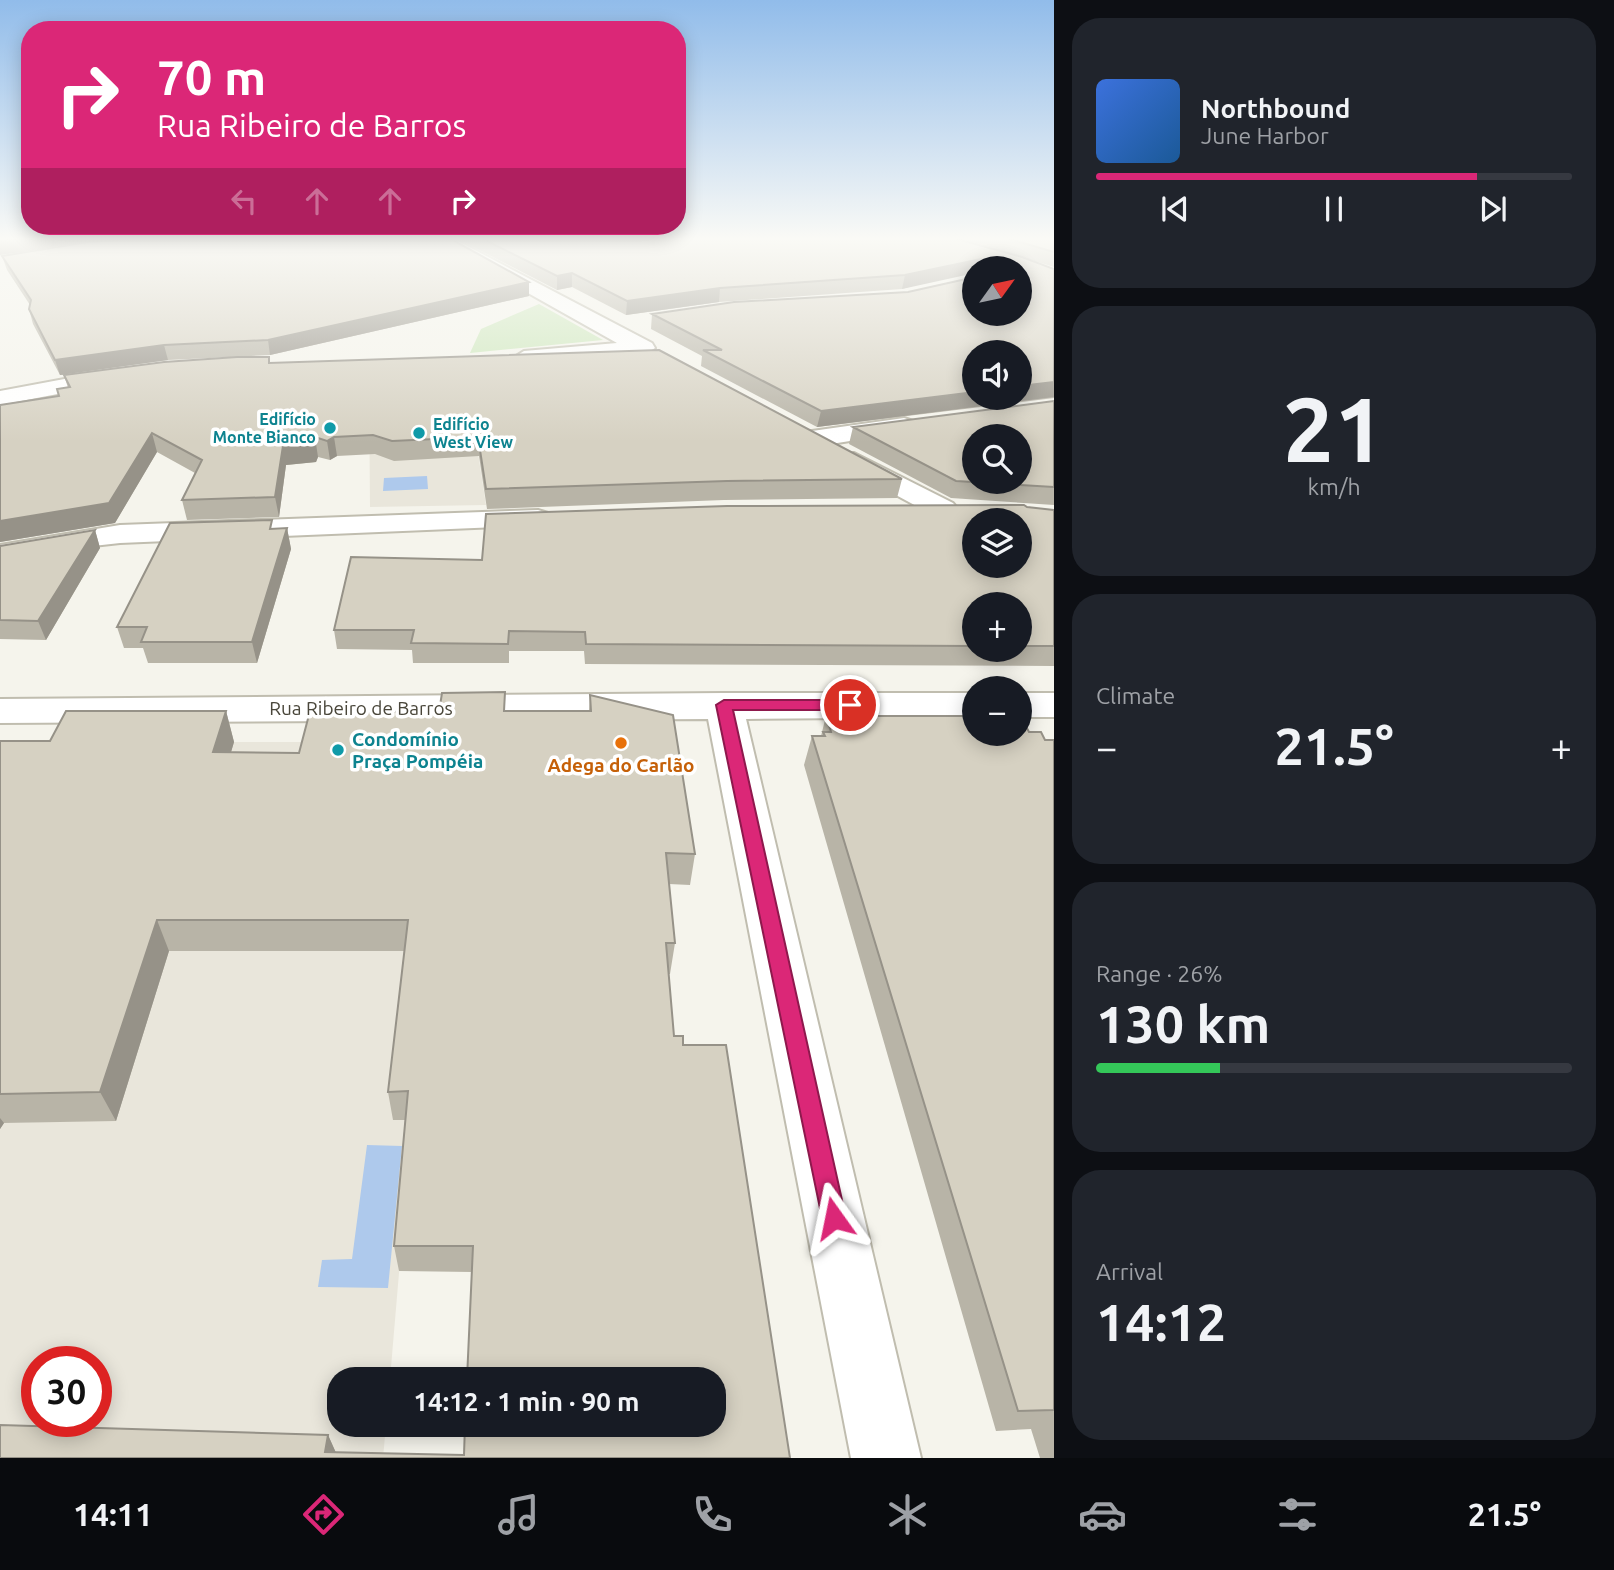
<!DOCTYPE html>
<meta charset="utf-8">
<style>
:root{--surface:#171b24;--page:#20242c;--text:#f1f3f6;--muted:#9ea1a6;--line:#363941;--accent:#db2777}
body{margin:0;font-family:Ubuntu,sans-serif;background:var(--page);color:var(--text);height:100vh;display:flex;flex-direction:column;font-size:26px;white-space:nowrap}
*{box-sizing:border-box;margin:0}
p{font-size:23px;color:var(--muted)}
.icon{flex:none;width:38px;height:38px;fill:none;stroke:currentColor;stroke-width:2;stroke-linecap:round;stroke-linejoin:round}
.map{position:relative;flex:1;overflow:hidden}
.details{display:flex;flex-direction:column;gap:18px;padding:18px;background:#0d0f14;width:560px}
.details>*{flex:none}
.banner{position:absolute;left:21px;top:21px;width:665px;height:214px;border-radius:28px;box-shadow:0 4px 18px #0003;background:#db2777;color:#fff;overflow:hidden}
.needle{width:46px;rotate:57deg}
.fabs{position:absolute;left:962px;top:256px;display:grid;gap:14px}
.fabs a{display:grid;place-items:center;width:70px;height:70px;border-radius:50%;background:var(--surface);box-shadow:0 4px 18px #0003;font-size:35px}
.speed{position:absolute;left:21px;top:1346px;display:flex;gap:14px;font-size:35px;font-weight:700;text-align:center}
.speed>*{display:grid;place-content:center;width:91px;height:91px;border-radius:50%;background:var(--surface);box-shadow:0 4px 18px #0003;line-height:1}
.speed .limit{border:10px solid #d22;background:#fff;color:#111}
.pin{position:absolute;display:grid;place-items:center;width:60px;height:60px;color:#fff;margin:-30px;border:4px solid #fff;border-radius:50%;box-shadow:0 2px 7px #0007}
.me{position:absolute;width:77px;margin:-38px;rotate:348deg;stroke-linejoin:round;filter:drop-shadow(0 0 5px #0008)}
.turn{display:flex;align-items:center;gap:24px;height:147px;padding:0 21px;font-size:32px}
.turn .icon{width:91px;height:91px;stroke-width:2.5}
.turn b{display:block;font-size:49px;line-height:60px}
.lanes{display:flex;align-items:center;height:66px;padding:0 21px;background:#0003;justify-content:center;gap:35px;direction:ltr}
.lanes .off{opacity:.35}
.big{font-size:52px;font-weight:600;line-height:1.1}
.details .card{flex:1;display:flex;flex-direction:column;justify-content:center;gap:10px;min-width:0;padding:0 24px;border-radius:28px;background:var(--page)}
.details .dial{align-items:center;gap:0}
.dial b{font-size:91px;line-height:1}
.song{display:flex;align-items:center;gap:21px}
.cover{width:84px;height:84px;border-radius:10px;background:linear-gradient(135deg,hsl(220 70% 55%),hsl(210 70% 35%))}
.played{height:7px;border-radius:4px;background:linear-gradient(90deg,var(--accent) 80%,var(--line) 80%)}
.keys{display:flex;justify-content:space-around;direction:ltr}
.heat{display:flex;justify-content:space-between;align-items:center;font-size:38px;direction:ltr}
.charge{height:10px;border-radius:5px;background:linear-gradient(90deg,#34c759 26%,var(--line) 0)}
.trip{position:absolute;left:327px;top:1367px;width:399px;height:70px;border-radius:28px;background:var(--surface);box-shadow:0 4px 18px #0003;font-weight:600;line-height:70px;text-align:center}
.tabs{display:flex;height:112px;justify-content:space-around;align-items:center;background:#090b0e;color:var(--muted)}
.tabs .icon{width:49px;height:49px}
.tabs .selected{color:var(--accent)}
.tabs b{font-size:32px;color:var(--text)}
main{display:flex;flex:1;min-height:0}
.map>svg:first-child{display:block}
.residential{fill:#e9e6db;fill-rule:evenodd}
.green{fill:#cbe6b9}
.water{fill:#aec9ec}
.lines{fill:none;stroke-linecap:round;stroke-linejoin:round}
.minor-casing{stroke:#c0bdaf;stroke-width:4}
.minor{fill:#fff;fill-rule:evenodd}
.wall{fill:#b8b4a7;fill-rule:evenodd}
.shaded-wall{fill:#969288}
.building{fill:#d6d1c2;stroke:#969288;stroke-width:2;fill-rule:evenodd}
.route{fill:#db2777;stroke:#8e194d;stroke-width:2}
.culture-dot{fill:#0f9aa8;stroke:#fff;stroke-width:2.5}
.food-dot{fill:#e8710a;stroke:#fff;stroke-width:2.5}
.labels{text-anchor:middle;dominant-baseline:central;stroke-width:7;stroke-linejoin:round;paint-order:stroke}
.far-culture-label{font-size:16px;font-weight:bold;fill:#0d838f;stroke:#fff;text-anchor:end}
.street-label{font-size:19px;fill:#49463a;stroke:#fff}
.culture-label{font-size:19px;font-weight:bold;fill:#0d838f;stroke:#fff;text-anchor:start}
.food-label{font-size:19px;font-weight:bold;fill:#c56008;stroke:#fff}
</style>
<main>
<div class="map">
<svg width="1054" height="1458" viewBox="0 0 1054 1458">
<rect width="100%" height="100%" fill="#f5f4ec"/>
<path class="residential" d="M 466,376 L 486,505 L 370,507 L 369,381 Z
M 234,742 L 433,742 L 393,1120 L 412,1120 L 390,1379 L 340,1379 L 340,1424 L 386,1425 L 383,1458 L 0,1458 L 0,1123 L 116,1120 ZM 37,1362 L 96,1362 L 96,1421 L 37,1421 Z"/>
<path class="green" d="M 539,304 L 603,340 L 470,353 L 481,329 Z"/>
<path class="water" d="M 427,476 L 428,489 L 383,491 L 384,478 Z
M 367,1145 L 402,1146 L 388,1288 L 318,1287 L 322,1260 L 352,1259 Z"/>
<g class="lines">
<defs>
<path id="minor" d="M 430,238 L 452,238 L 652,343 L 655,348 L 644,355 L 524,365 L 516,363 L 513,358 L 524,351 L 617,343 Z
M 118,369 L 126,371 L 130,376 L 126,381 L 0,405 L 0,391 Z
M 904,418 L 913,421 L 917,426 L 913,431 L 812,447 L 803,445 L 799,439 L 803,433 L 812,431 Z
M 854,453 L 953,503 L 958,509 L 953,515 L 943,518 L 933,515 L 844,467 L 840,461 L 844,455 Z
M 538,510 L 548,513 L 553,519 L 548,525 L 120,543 L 75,548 L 0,563 L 0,545 L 120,525 Z
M 724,693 L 975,693 L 975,717 L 746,719 L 921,1458 L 851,1458 L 708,719 L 0,723 L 0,699 Z
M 1020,693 L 1054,693 L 1054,717 L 1020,717 Z"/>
</defs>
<use href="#minor" class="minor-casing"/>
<use href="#minor" class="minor"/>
</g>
<path class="wall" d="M 456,238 L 954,238 L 1015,255 L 960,238 L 1054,238 L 1054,267 L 1025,258 L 1054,269 L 1054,398 L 817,427 L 701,366 L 702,356 L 651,329 L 652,314 L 908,292 L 1020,268 L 975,268 L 902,289 L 719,302 L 626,315 L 572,287 L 557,290 Z
M 111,240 L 529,282 L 529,296 L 270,355 L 168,360 L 67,374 L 270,363 L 902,479 L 897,498 L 724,500 L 487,509 L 479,456 L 394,461 L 375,454 L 337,456 L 330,460 L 318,457 L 316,462 L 286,465 L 279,517 L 187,520 L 182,500 L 195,473 L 157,452 L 115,523 L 0,542 L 0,405 L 59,396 L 68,388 L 64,375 L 60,375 L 33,324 L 29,309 L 30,305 L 7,270 L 2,256 Z
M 1054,401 L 1054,505 L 951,498 L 849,444 L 853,427 Z
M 1027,507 L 1054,510 L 1054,666 L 585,664 L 584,651 L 509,651 L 509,663 L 413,663 L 412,650 L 337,649 L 334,630 L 482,560 ZM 975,604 L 1020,604 L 1020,649 L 975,649 Z
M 287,528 L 291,549 L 257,663 L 148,663 L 143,648 L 124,648 L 117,627 L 274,529 Z
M 95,530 L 100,548 L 46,640 L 0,639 L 0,546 Z
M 590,695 L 695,854 L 690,885 L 669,884 L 675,943 L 670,974 L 668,974 L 674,1036 L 683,1045 L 790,1458 L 0,1458 L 328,1435 L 336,1453 L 464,1455 L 472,1272 L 399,1271 L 394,1246 L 405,1120 L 393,1120 L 388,1092 L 404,951 L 169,951 L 116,1121 L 4,1123 L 0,1129 L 0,741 L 50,741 L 226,711 L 234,742 L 231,752 L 299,753 L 439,712 L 589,711 Z
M 826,716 L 1029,732 L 1045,740 L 1054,740 L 1054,1458 L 1040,1458 L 1031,1429 L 996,1431 L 804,765 L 812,736 L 821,736 Z"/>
<path class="shaded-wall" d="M 28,238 L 130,238 L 0,255 L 0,241 Z
M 981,259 L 978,268 L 975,268 L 975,273 L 902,289 L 905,275 Z
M 572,273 L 572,287 L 557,290 L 557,276 Z
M 529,282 L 529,296 L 270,355 L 268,340 Z
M 720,288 L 719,302 L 626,315 L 627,301 Z
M 164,345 L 168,360 L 60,375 L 55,360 Z
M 1054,382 L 1054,397 L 817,427 L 821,411 L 975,392 L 975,397 L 1020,397 L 1020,386 Z
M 152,433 L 157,452 L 115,523 L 0,542 L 0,521 Z
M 315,437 L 318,457 L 316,462 L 286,465 L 279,517 L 275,497 L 283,446 Z
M 334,437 L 337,456 L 330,460 L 327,441 Z
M 287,528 L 291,549 L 257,663 L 252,642 Z
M 95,530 L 100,548 L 46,640 L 38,621 Z
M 226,711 L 234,742 L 222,783 L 213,752 Z
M 157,920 L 169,951 L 116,1121 L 100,1092 Z
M 0,1118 L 4,1123 L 0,1129 Z
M 328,1435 L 337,1455 L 325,1452 Z"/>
<path class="building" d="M 0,238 L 28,238 L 0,241 Z
M 141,238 L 449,238 L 529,282 L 268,340 L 164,345 L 55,360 L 29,309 L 31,300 L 2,256 L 88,242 Z
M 481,238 L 954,238 L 1022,257 L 1054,269 L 1054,382 L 1020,386 L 1020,352 L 975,352 L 975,392 L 821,411 L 703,350 L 722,350 L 652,314 L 734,302 L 908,292 L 975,277 L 975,313 L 1020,313 L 1020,268 L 980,268 L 981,259 L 905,275 L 720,288 L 627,301 L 572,273 L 557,276 Z
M 1006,238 L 1054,238 L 1054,252 Z
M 659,350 L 902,479 L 727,481 L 486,489 L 478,437 L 392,441 L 373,435 L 334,437 L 327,441 L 315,437 L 313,443 L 283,446 L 275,497 L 182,500 L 202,460 L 152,433 L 109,503 L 0,521 L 0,405 L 59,396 L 57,389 L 70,387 L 64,375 L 164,362 L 237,357 L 269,357 L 269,363 Z
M 1054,401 L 1054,487 L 956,481 L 853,427 ZM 975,436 L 1020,436 L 1020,481 L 975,481 Z
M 1024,505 L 1027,507 L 1054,510 L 1054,646 L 1020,646 L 1020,604 L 975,604 L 975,646 L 586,644 L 585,632 L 509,631 L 508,644 L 411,643 L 414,630 L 334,630 L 351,557 L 482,560 L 486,514 L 727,506 ZM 975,520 L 1020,520 L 1020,565 L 975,565 Z
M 272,520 L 270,529 L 287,528 L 252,642 L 141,642 L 147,627 L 117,627 L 170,523 Z
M 95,530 L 38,621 L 0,620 L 0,546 Z
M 505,692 L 504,711 L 591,711 L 590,695 L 673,715 L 695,854 L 666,853 L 675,943 L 666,943 L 674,1036 L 683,1036 L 683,1045 L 726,1045 L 790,1458 L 0,1458 L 0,1425 L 328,1435 L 325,1452 L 464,1455 L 465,1424 L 714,1424 L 714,1379 L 467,1379 L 473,1246 L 394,1246 L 408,1091 L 388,1092 L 408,920 L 157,920 L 100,1092 L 0,1094 L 0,741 L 50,741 L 66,711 L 226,711 L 213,752 L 299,753 L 310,711 L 439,712 L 442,693 Z
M 1020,715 L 1029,732 L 1041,732 L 1045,740 L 1054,740 L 1054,1410 L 1018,1411 L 812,736 L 825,736 L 823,732 L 831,732 L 826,716 L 975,716 L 975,733 L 1020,733 Z"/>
<linearGradient id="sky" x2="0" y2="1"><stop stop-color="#91bcea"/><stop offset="0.54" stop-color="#fafaf6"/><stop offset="1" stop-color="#fafaf6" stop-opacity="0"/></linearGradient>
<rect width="1054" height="442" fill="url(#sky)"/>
<path class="route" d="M 724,700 L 850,700 L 858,705 L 850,710 L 733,710 L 846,1218 L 843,1227 L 834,1231 L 825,1227 L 822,1218 L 716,705 Z"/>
<g class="culture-dot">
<circle cx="330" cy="428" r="7"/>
<circle cx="419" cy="433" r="7"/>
<circle cx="338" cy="750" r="7"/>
</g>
<circle class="food-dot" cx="621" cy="743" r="7"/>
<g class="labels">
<g class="far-culture-label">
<text x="316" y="419">Edifício<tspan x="316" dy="18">Monte Bianco</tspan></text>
<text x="433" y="424" text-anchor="start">Edifício<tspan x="433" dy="18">West View</tspan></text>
</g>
<g class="street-label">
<text x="361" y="708">Rua Ribeiro de Barros</text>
</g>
<g class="culture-label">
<text x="352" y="739">Condomínio<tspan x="352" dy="22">Praça Pompéia</tspan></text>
</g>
<g class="food-label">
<text x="621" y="765">Adega do Carlão</text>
</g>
</g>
</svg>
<div class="fabs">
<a><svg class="needle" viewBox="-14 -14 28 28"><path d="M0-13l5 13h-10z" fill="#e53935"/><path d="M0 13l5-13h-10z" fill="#9ea1a6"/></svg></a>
<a><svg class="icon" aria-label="sound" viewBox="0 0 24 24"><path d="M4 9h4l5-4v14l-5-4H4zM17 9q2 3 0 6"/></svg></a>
<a><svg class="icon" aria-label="search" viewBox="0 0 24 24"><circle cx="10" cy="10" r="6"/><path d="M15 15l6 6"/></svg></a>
<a><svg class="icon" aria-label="layers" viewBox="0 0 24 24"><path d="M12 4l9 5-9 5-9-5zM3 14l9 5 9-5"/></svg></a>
<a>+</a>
<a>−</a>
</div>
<div class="speed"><div class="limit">30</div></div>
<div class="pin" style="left:850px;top:705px;background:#d93025"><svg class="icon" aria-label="arrive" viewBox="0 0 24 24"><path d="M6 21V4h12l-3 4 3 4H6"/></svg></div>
<svg class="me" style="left:834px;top:1218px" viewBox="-20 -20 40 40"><path d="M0-17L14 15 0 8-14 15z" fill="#db2777" stroke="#fff" stroke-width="4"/></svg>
<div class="trip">14:12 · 1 min · 90 m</div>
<div class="banner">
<div class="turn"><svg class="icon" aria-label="right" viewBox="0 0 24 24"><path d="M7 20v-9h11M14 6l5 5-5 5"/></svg><div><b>70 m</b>Rua Ribeiro de Barros</div></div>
<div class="lanes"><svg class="icon off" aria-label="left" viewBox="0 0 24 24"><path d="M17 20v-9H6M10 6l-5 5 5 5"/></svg><svg class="icon off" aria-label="ahead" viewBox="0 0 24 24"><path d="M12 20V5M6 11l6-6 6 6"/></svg><svg class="icon off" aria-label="ahead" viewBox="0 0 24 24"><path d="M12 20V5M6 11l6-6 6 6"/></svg><svg class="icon" aria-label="right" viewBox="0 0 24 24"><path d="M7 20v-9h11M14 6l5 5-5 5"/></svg></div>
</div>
</div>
<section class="details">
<div class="card">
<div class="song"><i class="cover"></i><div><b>Northbound</b><p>June Harbor</p></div></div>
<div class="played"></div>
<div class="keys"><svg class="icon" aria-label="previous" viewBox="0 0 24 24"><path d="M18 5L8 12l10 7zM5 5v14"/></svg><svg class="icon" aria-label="pause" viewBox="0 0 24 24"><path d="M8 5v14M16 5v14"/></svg><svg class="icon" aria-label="next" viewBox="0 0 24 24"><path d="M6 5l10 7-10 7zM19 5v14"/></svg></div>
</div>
<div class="card dial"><b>21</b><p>km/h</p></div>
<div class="card"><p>Climate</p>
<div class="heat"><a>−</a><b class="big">21.5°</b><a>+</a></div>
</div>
<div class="card"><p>Range · 26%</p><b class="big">130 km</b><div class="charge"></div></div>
<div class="card"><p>Arrival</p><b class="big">14:12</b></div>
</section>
</main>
<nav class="tabs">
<b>14:11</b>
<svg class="icon selected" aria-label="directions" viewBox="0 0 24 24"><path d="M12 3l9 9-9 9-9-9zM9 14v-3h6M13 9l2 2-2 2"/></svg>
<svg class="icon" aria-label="music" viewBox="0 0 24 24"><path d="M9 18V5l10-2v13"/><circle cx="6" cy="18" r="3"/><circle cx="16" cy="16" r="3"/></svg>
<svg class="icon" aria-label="phone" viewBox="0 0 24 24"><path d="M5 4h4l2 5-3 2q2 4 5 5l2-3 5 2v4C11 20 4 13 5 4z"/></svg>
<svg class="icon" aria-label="climate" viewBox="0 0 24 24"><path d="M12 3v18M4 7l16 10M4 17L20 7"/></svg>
<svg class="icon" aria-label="car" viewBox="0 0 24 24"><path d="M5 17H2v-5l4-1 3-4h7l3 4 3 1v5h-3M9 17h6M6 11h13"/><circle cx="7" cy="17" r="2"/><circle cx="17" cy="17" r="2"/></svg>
<svg class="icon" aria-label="filters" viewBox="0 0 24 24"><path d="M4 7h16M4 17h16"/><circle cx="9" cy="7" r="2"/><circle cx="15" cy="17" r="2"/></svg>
<b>21.5°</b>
</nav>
